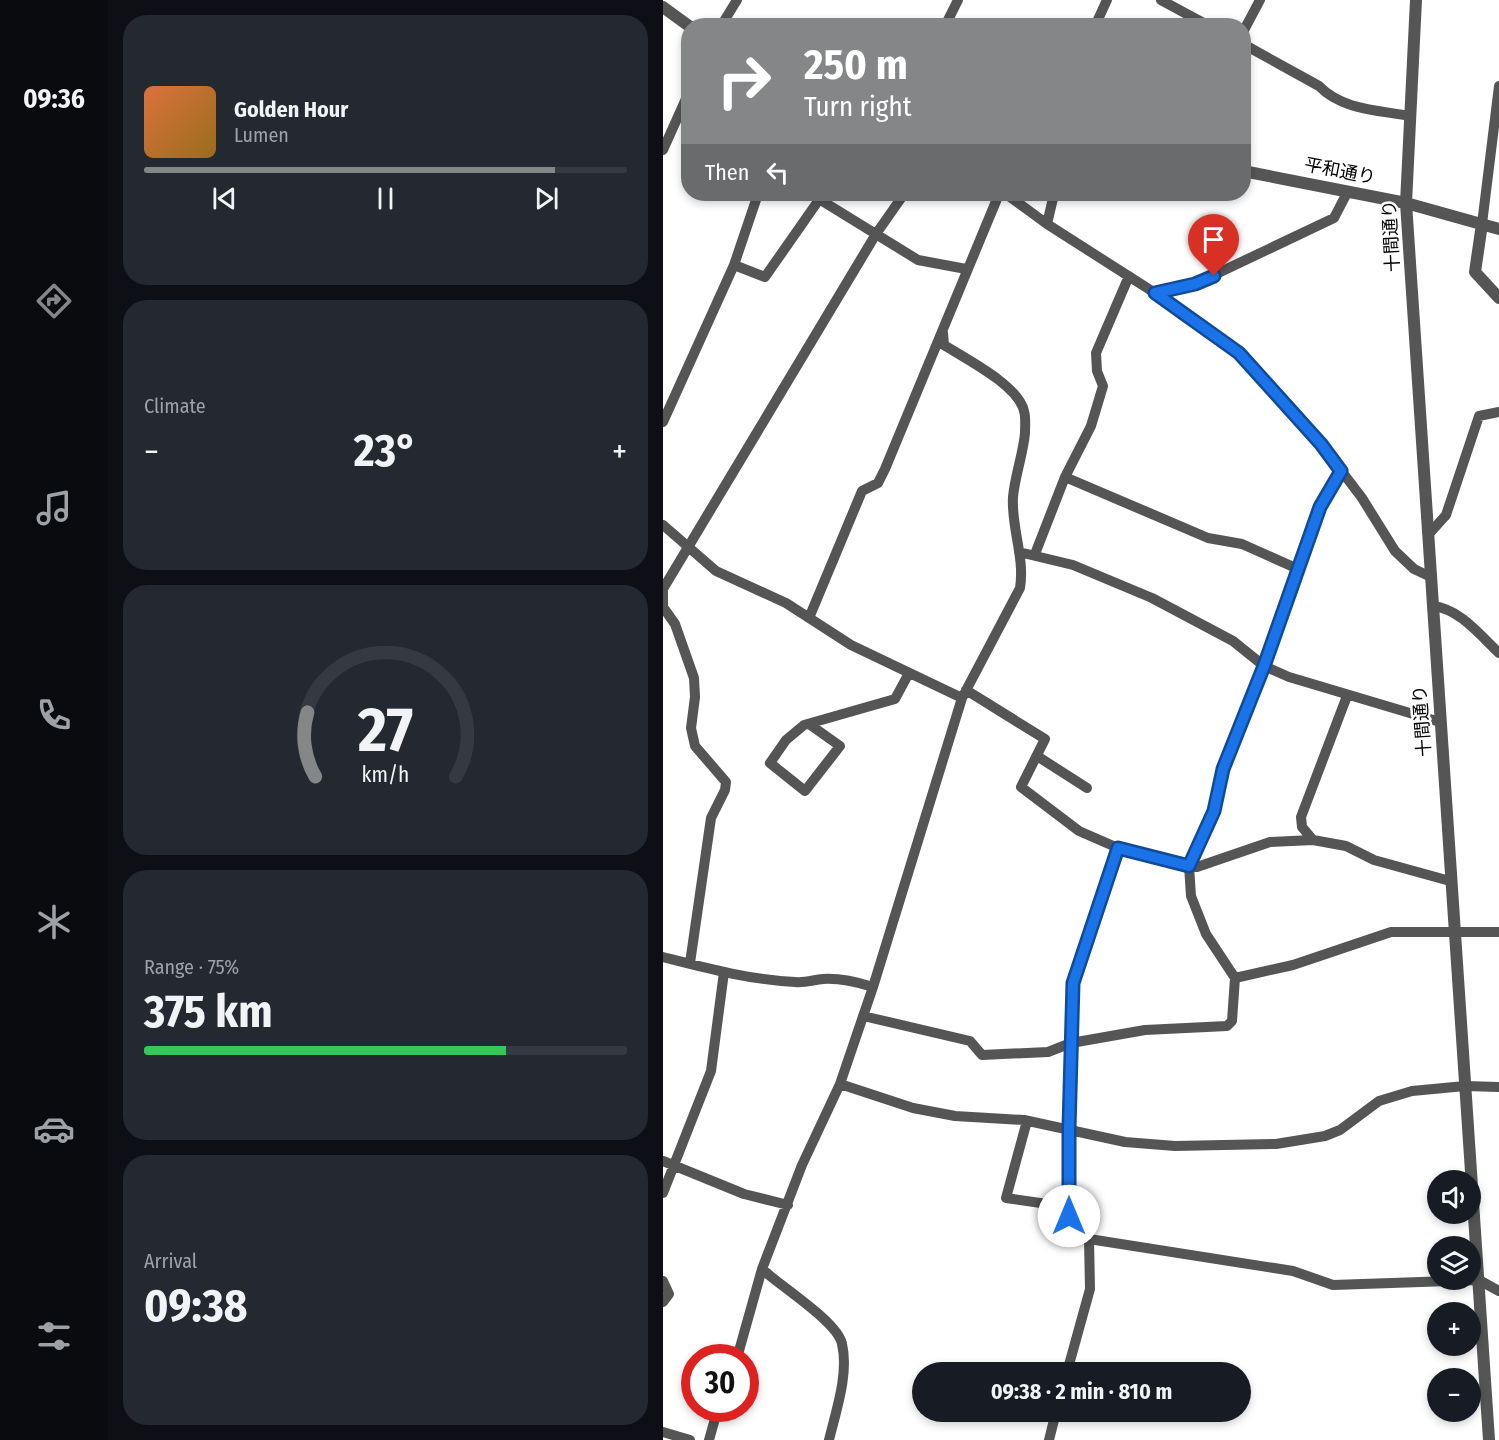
<!DOCTYPE html>
<meta charset="utf-8">
<style>
:root{--surface:#171b24;--page:#242831;--text:#f1f3f6;--muted:#9ea1a6;--line:#363941;--accent:#858687}
body{margin:0;font-family:"Fira Sans Condensed","Noto Sans JP",sans-serif;background:var(--page);color:var(--text);height:100vh;display:flex;flex-direction:column;font-size:22px;white-space:nowrap}
*{box-sizing:border-box;margin:0}
p{font-size:20px;color:var(--muted)}
.icon{flex:none;width:33px;height:33px;fill:none;stroke:currentColor;stroke-width:2;stroke-linecap:round;stroke-linejoin:round}
.map{position:relative;flex:1;overflow:hidden}
.side{display:flex;flex-direction:column;gap:15px;padding:15px;background:#0d0f14;width:555px}
.side>*{flex:none}
.guide{position:absolute;left:18px;top:18px;width:570px;height:183px;border-radius:24px;box-shadow:0 3px 9px #0003;background:#858687;color:#fff;overflow:hidden}
.tools{position:absolute;left:764px;top:1170px;display:grid;gap:12px}
.tools a{display:grid;place-items:center;width:54px;height:54px;border-radius:50%;background:var(--surface);box-shadow:0 3px 9px #0003;font-size:30px}
.speed{position:absolute;left:18px;top:1344px;display:flex;gap:12px;font-size:30px;font-weight:700;text-align:center}
.speed>*{display:grid;place-content:center;width:78px;height:78px;border-radius:50%;background:var(--surface);box-shadow:0 3px 9px #0003;line-height:1}
.speed .limit{border:9px solid #d22;background:#fff;color:#111}
.pin{position:absolute;display:grid;place-items:center;width:51px;height:51px;color:#fff;margin:-62px -26px;border-radius:50% 50% 50% 0;rotate:-45deg;box-shadow:0 0 6px #0007}
.pin .icon{rotate:45deg}
.me{position:absolute;width:66px;margin:-33px;rotate:0deg;stroke-linejoin:round;filter:drop-shadow(0 0 4px #0008)}
.turn{display:flex;align-items:center;gap:21px;height:126px;padding:0 24px;font-size:27px}
.turn .icon{width:78px;height:78px;stroke-width:2.5}
.turn b{display:block;font-size:42px;line-height:51px}
.then{display:flex;align-items:center;height:57px;padding:0 24px;background:#0003;gap:12px;font-size:22px}
.big{font-size:45px;font-weight:700;line-height:1.1}
.side .widget{flex:1;display:flex;flex-direction:column;justify-content:center;gap:9px;min-width:0;padding:0 21px;border-radius:24px;background:var(--page)}
.side .dial{align-items:center;gap:0}
.dial svg{height:156px;overflow:visible;fill:none;stroke:var(--line);stroke-width:7;stroke-linecap:round;text-anchor:middle}
.dial text{fill:var(--text);stroke:none}
.song{display:flex;align-items:center;gap:18px}
.cover{width:72px;height:72px;border-radius:9px;background:linear-gradient(135deg,hsl(20 70% 55%),hsl(40 70% 35%))}
.played{height:6px;border-radius:3px;background:linear-gradient(90deg,var(--accent) 85%,var(--line) 85%)}
.keys{display:flex;justify-content:space-around;direction:ltr}
.heat{display:flex;justify-content:space-between;align-items:center;font-size:33px;direction:ltr}
.charge{height:9px;border-radius:4px;background:linear-gradient(90deg,#34c759 75%,var(--line) 0)}
.trip{position:absolute;left:249px;top:1362px;width:339px;height:60px;border-radius:30px;background:var(--surface);box-shadow:0 3px 9px #0003;font-weight:700;line-height:60px;text-align:center}
main{display:flex;flex:1;min-height:0}
.dock{display:flex;flex-direction:column;width:108px;justify-content:space-around;align-items:center;background:#090b0e;color:var(--muted)}
.dock .icon{width:42px;height:42px}
.dock .active{color:var(--accent)}
.dock b{font-size:27px;color:var(--text)}
.map>svg:first-child{display:block}
.lines{fill:none;stroke-linecap:round;stroke-linejoin:round}
.minor{stroke:#555;stroke-width:10}
.tertiary{stroke:#555;stroke-width:12}
.route-casing{stroke:#114b97;stroke-width:15}
.route{stroke:#1a73e8;stroke-width:10}
.labels{text-anchor:middle;dominant-baseline:central;stroke-width:5;stroke-linejoin:round;paint-order:stroke}
.street-label{font-size:18px;fill:#000;stroke:#fff}
</style>
<main>
<nav class="dock">
<b>09:36</b>
<svg class="icon active" aria-label="directions" viewBox="0 0 24 24"><path d="M12 3l9 9-9 9-9-9zM9 14v-3h6M13 9l2 2-2 2"/></svg>
<svg class="icon" aria-label="music" viewBox="0 0 24 24"><path d="M9 18V5l10-2v13"/><circle cx="6" cy="18" r="3"/><circle cx="16" cy="16" r="3"/></svg>
<svg class="icon" aria-label="phone" viewBox="0 0 24 24"><path d="M5 4h4l2 5-3 2q2 4 5 5l2-3 5 2v4C11 20 4 13 5 4z"/></svg>
<svg class="icon" aria-label="climate" viewBox="0 0 24 24"><path d="M12 3v18M4 7l16 10M4 17L20 7"/></svg>
<svg class="icon" aria-label="car" viewBox="0 0 24 24"><path d="M5 17H2v-5l4-1 3-4h7l3 4 3 1v5h-3M9 17h6M6 11h13"/><circle cx="7" cy="17" r="2"/><circle cx="17" cy="17" r="2"/></svg>
<svg class="icon" aria-label="filters" viewBox="0 0 24 24"><path d="M4 7h16M4 17h16"/><circle cx="9" cy="7" r="2"/><circle cx="15" cy="17" r="2"/></svg>
</nav>
<section class="side">
<div class="widget">
<div class="song"><i class="cover"></i><div><b>Golden Hour</b><p>Lumen</p></div></div>
<div class="played"></div>
<div class="keys"><svg class="icon" aria-label="previous" viewBox="0 0 24 24"><path d="M18 5L8 12l10 7zM5 5v14"/></svg><svg class="icon" aria-label="pause" viewBox="0 0 24 24"><path d="M8 5v14M16 5v14"/></svg><svg class="icon" aria-label="next" viewBox="0 0 24 24"><path d="M6 5l10 7-10 7zM19 5v14"/></svg></div>
</div>
<div class="widget"><p>Climate</p>
<div class="heat"><a>−</a><b class="big">23°</b><a>+</a></div>
</div>
<div class="widget dial"><svg viewBox="0 0 100 80">
<path d="M14 69A42 42 0 1 1 86 69"/>
<path d="M14 69A42 42 0 0 1 10 36" stroke="#858687"/>
<text x="50" y="56" font-size="32" font-weight="700">27</text>
<text x="50" y="72" font-size="11">km/h</text>
</svg></div>
<div class="widget"><p>Range · 75%</p><b class="big">375 km</b><div class="charge"></div></div>
<div class="widget"><p>Arrival</p><b class="big">09:38</b></div>
</section>
<div class="map">
<svg width="836" height="1440" viewBox="0 0 836 1440">
<rect width="100%" height="100%" fill="#fff"/>
<g class="lines">
<path class="minor" d="M 498,0 L 546,26
M 58,26 L 74,0
M 282,26 L 295,0
M 432,26 L 444,0
M 580,32 L 597,0
M 580,44 L 656,86 C 679,110 715,110 747,116
M 0,150 L 26,92
M 343,194 L 384,224 L 492,293 L 519,315 L 577,353 L 658,444 L 699,498 L 732,551 L 751,569 L 768,577
M 156,199 L 255,260 L 303,269
M 384,224 L 391,194
M 819,224 L 836,86
M 71,265 L 102,277 L 160,194
M 466,276 L 433,353 L 434,371 L 440,386 L 428,426 L 402,477 L 545,538 L 579,544 L 635,569
M 492,293 L 532,284 L 671,218 L 685,191
M 0,422 L 71,265 L 95,194
M 0,525 L 53,571 L 123,603 L 188,645 L 299,698
M 766,534 L 783,515 L 816,416 L 836,412
M 356,552 L 410,565 L 489,598 L 570,641 L 601,666 L 626,677 L 777,722
M 372,554 L 402,477
M 770,606 C 797,609 817,635 836,653
M 146,618 L 199,491 L 215,483 L 222,469 L 336,194
M 303,690 L 382,739 L 358,787 L 416,831 L 455,848 L 526,866 L 534,867 L 607,842 L 650,840 L 683,846 L 711,860 L 787,881
M 146,724 L 177,746 L 142,791 L 107,763 L 123,740 L 141,725 L 232,699 L 246,673
M 374,756 L 424,788
M 650,840 L 639,827 L 638,817 L 684,696
M 455,848 L 410,983 L 406,1128 L 406,1217 L 426,1239 L 630,1271 L 670,1285 L 816,1280 L 836,1291
M 0,957 C 43,968 88,980 132,982 C 142,983 150,980 160,979 C 177,978 194,982 210,987
M 27,963 L 48,818 L 62,790 L 63,782 L 32,746 L 28,728 L 32,697 L 31,678 L 12,624 L 0,607 L 0,589 L 213,234 L 241,194
M 572,978 L 543,934 L 528,896 L 526,866 L 551,811 L 559,769 L 601,666 L 657,507 L 678,470
M 200,1016 L 307,1041 L 319,1055 L 385,1052 L 408,1043 L 482,1030 L 564,1026 L 569,1021 L 572,978 L 630,965 L 728,932 L 836,932
M 177,1084 L 250,1108 L 292,1116 L 361,1120 L 462,1142 L 512,1146 L 613,1144 L 662,1136 L 677,1130 L 716,1101 L 749,1091 L 802,1086 L 836,1087
M 364,1121 L 343,1198 L 406,1207
M 0,1161 L 81,1194 L 125,1205
M 0,1193 L 48,1071 L 61,972
M 99,1269 C 117,1286 175,1322 179,1344 C 186,1374 173,1411 166,1440
M 0,1281 L 6,1294 L 0,1302
M 74,1358 L 99,1269 L 139,1165 L 177,1084 L 210,987 L 299,698 L 357,588 C 362,557 348,527 350,497 C 352,475 360,455 362,433 C 362,427 363,417 361,411 C 355,385 303,359 281,345 L 280,333
M 404,1372 L 427,1289 L 426,1239
M 0,1432 L 27,1440
M 46,1440 L 55,1408
M 386,1440 L 393,1412"/>
<path class="tertiary" d="M 753,0 L 743,203 L 826,1440
M 0,7 L 26,26
M 580,171 L 743,203 L 836,229
M 819,224 L 812,272 L 836,298"/>
</g>
<g class="lines">
<defs>
<path id="route" d="M 406,1216 L 406,1128 L 410,983 L 455,848 L 526,866 L 551,811 L 560,769 L 601,666 L 657,507 L 678,471 L 658,444 L 576,353 L 492,293 L 532,284 L 551,276"/>
</defs>
<use href="#route" class="route-casing"/>
<use href="#route" class="route"/>
</g>
<g class="labels">
<g class="street-label">
<text transform="translate(677 171) rotate(11)">平和通り</text>
<text transform="translate(728 236) rotate(-93)">十間通り</text>
<text transform="translate(759 721) rotate(-94)">十間通り</text>
</g>
</g>
</svg>
<div class="tools">
<a><svg class="icon" aria-label="sound" viewBox="0 0 24 24"><path d="M4 9h4l5-4v14l-5-4H4zM17 9q2 3 0 6"/></svg></a>
<a><svg class="icon" aria-label="layers" viewBox="0 0 24 24"><path d="M12 4l9 5-9 5-9-5zM3 14l9 5 9-5"/></svg></a>
<a>+</a>
<a>−</a>
</div>
<div class="speed"><div class="limit">30</div></div>
<div class="pin" style="left:551px;top:276px;background:#d93025"><svg class="icon" aria-label="arrive" viewBox="0 0 24 24"><path d="M6 21V4h12l-3 4 3 4H6"/></svg></div>
<svg class="me" style="left:406px;top:1216px" viewBox="-20 -20 40 40"><circle r="19" fill="#fff"/><path d="M0-13L10 11 0 6-10 11z" fill="#1a73e8"/></svg>
<div class="trip">09:38 · 2 min · 810 m</div>
<div class="guide">
<div class="turn"><svg class="icon" aria-label="right" viewBox="0 0 24 24"><path d="M7 20v-9h11M14 6l5 5-5 5"/></svg><div><b>250 m</b>Turn right</div></div>
<div class="then">Then<svg class="icon" aria-label="left" viewBox="0 0 24 24"><path d="M17 20v-9H6M10 6l-5 5 5 5"/></svg></div>
</div>
</div>
</main>
